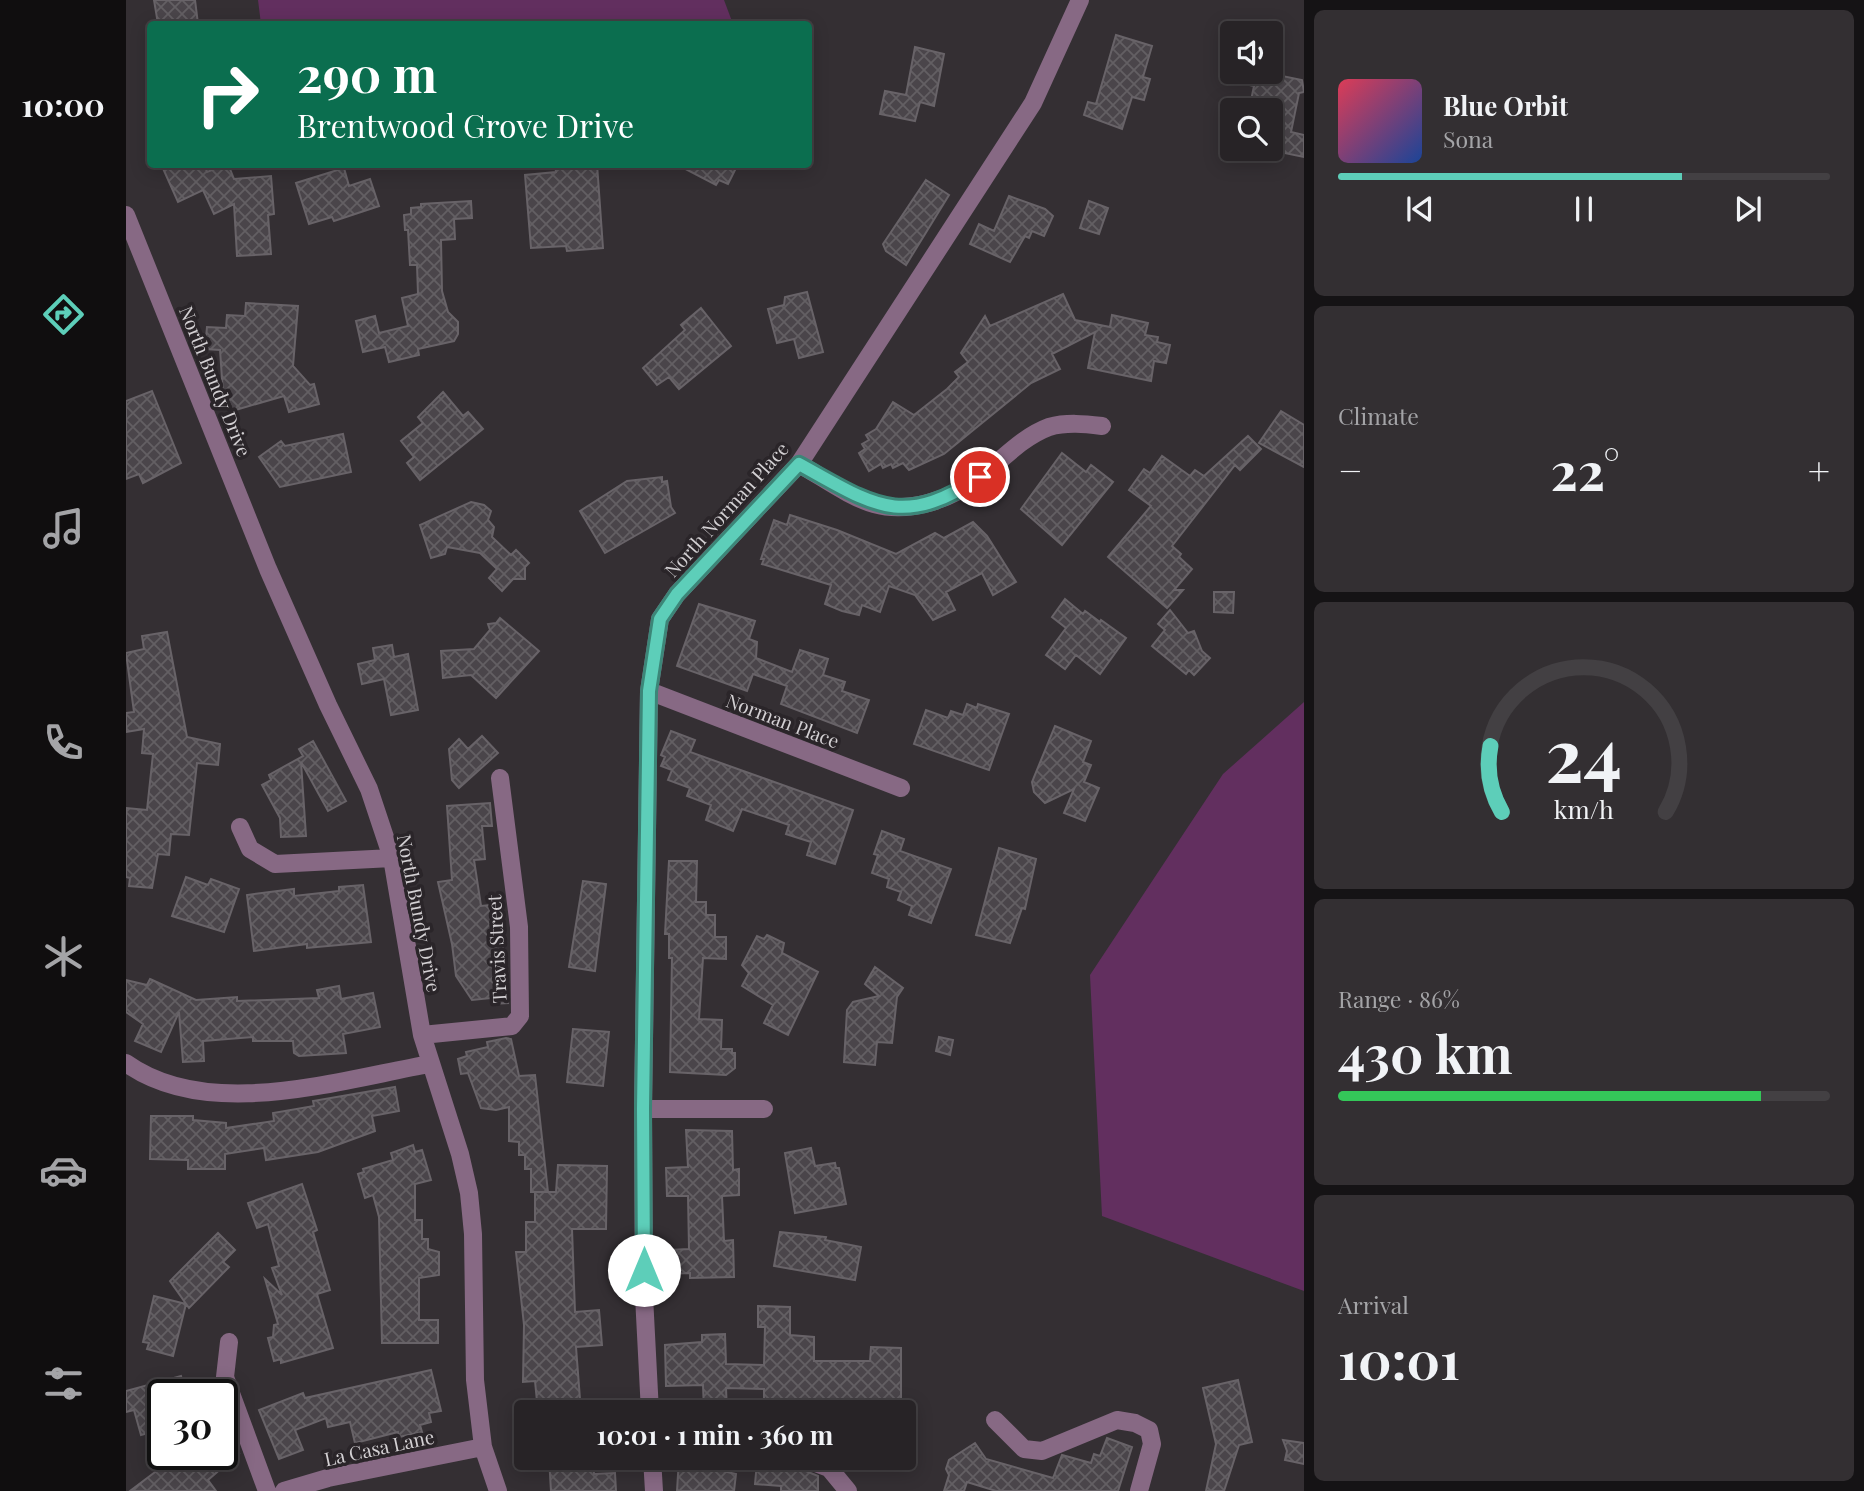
<!DOCTYPE html>
<meta charset="utf-8">
<style>
:root{--surface:#272326;--page:#332f32;--text:#f1f3f6;--muted:#a4a4a7;--line:#434043;--accent:#5dceb9}
body{margin:0;font-family:"Playfair Display",serif;background:var(--page);color:var(--text);height:100vh;display:flex;flex-direction:column;font-size:26px;white-space:nowrap}
*{box-sizing:border-box;margin:0}
p{font-size:23px;color:var(--muted)}
.icon{flex:none;width:38px;height:38px;fill:none;stroke:currentColor;stroke-width:2;stroke-linecap:round;stroke-linejoin:round}
.map{position:relative;flex:1;overflow:hidden}
.drawer{display:flex;flex-direction:column;gap:10px;padding:10px;background:#151315;width:560px}
.drawer>*{flex:none}
.banner{position:absolute;left:21px;top:21px;width:665px;height:147px;border-radius:7px;box-shadow:0 4px 18px #0003,0 0 0 2px var(--line);background:#0b6e4f;color:#fff;overflow:hidden}
.fabs{position:absolute;left:1094px;top:21px;display:grid;gap:14px}
.fabs a{display:grid;place-items:center;width:63px;height:63px;border-radius:7px;background:var(--surface);box-shadow:0 4px 18px #0003,0 0 0 2px var(--line);font-size:35px}
.speed{position:absolute;left:21px;top:1379px;display:flex;gap:14px;font-size:35px;font-weight:700;text-align:center}
.speed>*{display:grid;place-content:center;width:91px;height:91px;border-radius:50%;background:var(--surface);box-shadow:0 4px 18px #0003,0 0 0 2px var(--line);line-height:1}
.speed .limit{border:4px solid #111;border-radius:10px;background:#fff;color:#111}
.pin{position:absolute;display:grid;place-items:center;width:60px;height:60px;color:#fff;margin:-30px;border:4px solid #fff;border-radius:50%;box-shadow:0 2px 7px #0007}
.me{position:absolute;width:77px;margin:-38px;rotate:0deg;stroke-linejoin:round;filter:drop-shadow(0 0 5px #0008)}
.turn{display:flex;align-items:center;gap:24px;height:147px;padding:0 35px;font-size:32px}
.turn .icon{width:91px;height:91px;stroke-width:2.5}
.turn b{display:block;font-size:49px;line-height:60px}
.big{font-size:52px;font-weight:700;line-height:1.1}
.drawer .card{flex:1;display:flex;flex-direction:column;justify-content:center;gap:10px;min-width:0;padding:0 24px;border-radius:10px;background:var(--page)}
.drawer .dial{align-items:center;gap:0}
.dial svg{height:182px;overflow:visible;fill:none;stroke:var(--line);stroke-width:7;stroke-linecap:round;text-anchor:middle}
.dial text{fill:var(--text);stroke:none}
.song{display:flex;align-items:center;gap:21px}
.cover{width:84px;height:84px;border-radius:10px;background:linear-gradient(135deg,hsl(350 70% 55%),hsl(220 70% 35%))}
.played{height:7px;border-radius:4px;background:linear-gradient(90deg,var(--accent) 70%,var(--line) 70%)}
.keys{display:flex;justify-content:space-around;direction:ltr}
.heat{display:flex;justify-content:space-between;align-items:center;font-size:38px;direction:ltr}
.charge{height:10px;border-radius:5px;background:linear-gradient(90deg,#34c759 86%,var(--line) 0)}
.trip{position:absolute;left:388px;top:1400px;width:402px;height:70px;border-radius:7px;background:var(--surface);box-shadow:0 4px 18px #0003,0 0 0 2px var(--line);font-weight:700;line-height:70px;text-align:center}
main{display:flex;flex:1;min-height:0}
.tabs{display:flex;flex-direction:column;width:126px;justify-content:space-around;align-items:center;background:#100e0f;color:var(--muted)}
.tabs .icon{width:49px;height:49px}
.tabs .selected{color:var(--accent)}
.tabs b{font-size:32px;color:var(--text)}
.map>svg:first-child{display:block}
.grass{fill:#622f5f}
.building{fill:url(#building-cross-hatch);stroke:#686368;stroke-width:2}
.lines{fill:none;stroke-linecap:round;stroke-linejoin:round}
.minor{stroke:#876984;stroke-width:18}
.route-casing{stroke:#3c8678;stroke-width:18}
.route{stroke:#5dceb9;stroke-width:12}
.labels{text-anchor:middle;dominant-baseline:central;stroke-width:7;stroke-linejoin:round;paint-order:stroke}
.street-label{font-size:19px;fill:#d3d0d3;stroke:#2a2529}
</style>
<main>
<nav class="tabs">
<b>10:00</b>
<svg class="icon selected" aria-label="directions" viewBox="0 0 24 24"><path d="M12 3l9 9-9 9-9-9zM9 14v-3h6M13 9l2 2-2 2"/></svg>
<svg class="icon" aria-label="music" viewBox="0 0 24 24"><path d="M9 18V5l10-2v13"/><circle cx="6" cy="18" r="3"/><circle cx="16" cy="16" r="3"/></svg>
<svg class="icon" aria-label="phone" viewBox="0 0 24 24"><path d="M5 4h4l2 5-3 2q2 4 5 5l2-3 5 2v4C11 20 4 13 5 4z"/></svg>
<svg class="icon" aria-label="climate" viewBox="0 0 24 24"><path d="M12 3v18M4 7l16 10M4 17L20 7"/></svg>
<svg class="icon" aria-label="car" viewBox="0 0 24 24"><path d="M5 17H2v-5l4-1 3-4h7l3 4 3 1v5h-3M9 17h6M6 11h13"/><circle cx="7" cy="17" r="2"/><circle cx="17" cy="17" r="2"/></svg>
<svg class="icon" aria-label="filters" viewBox="0 0 24 24"><path d="M4 7h16M4 17h16"/><circle cx="9" cy="7" r="2"/><circle cx="15" cy="17" r="2"/></svg>
</nav>
<div class="map">
<svg width="1178" height="1491" viewBox="0 0 1178 1491">
<defs>
<pattern id="building-cross-hatch" width="8" height="8" patternUnits="userSpaceOnUse" patternTransform="scale(1.75)"><rect width="8" height="8" fill="#4a454a"/><path d="M0 0l8 8M0 8l8-8" fill="none" stroke="#635f63"/></pattern>
</defs>
<rect width="100%" height="100%" fill="#342f33"/>
<path class="grass" d="M 132,0 L 598,0 L 607,24 L 135,24 Z
M 1178,702 L 1178,1291 L 976,1216 L 964,975 L 1097,774 Z"/>
<path class="building" d="M 28,0 L 69,0 L 72,24 L 32,24 Z
M 990,35 L 1026,46 L 1017,77 L 1024,79 L 1018,100 L 1006,97 L 996,129 L 958,115 L 962,102 L 970,104 Z
M 789,47 L 818,54 L 808,106 L 794,102 L 789,121 L 754,114 L 759,91 L 780,95 Z
M 1095,72 L 1137,72 L 1176,80 L 1178,92 L 1173,93 L 1165,132 L 1178,135 L 1178,157 L 1144,150 L 1144,110 L 1123,110 L 1128,86 L 1095,79 Z
M 35,164 L 78,164 L 81,172 L 102,164 L 108,179 L 145,176 L 148,214 L 142,215 L 145,254 L 111,256 L 108,204 L 88,214 L 77,190 L 52,202 Z
M 429,164 L 471,164 L 477,248 L 441,251 L 440,246 L 405,248 L 399,175 L 430,172 Z
M 550,164 L 612,164 L 602,184 L 593,180 L 590,185 Z
M 218,168 L 223,186 L 244,179 L 253,206 L 208,221 L 206,217 L 183,224 L 170,183 Z
M 800,180 L 823,195 L 780,265 L 760,251 L 757,244 Z
M 883,196 L 919,209 L 927,216 L 918,236 L 906,231 L 903,238 L 899,236 L 884,262 L 844,244 L 853,224 L 868,231 Z
M 345,201 L 346,218 L 328,219 L 329,239 L 315,240 L 316,291 L 322,312 L 332,322 L 332,334 L 328,341 L 292,349 L 293,355 L 263,362 L 259,347 L 237,352 L 230,321 L 249,316 L 253,333 L 282,326 L 276,298 L 292,294 L 291,265 L 284,265 L 282,230 L 279,230 L 278,215 L 285,214 L 285,208 L 295,207 L 295,204 Z
M 963,201 L 982,208 L 973,234 L 954,228 Z
M 681,292 L 697,352 L 673,358 L 668,339 L 651,343 L 642,309 L 658,305 L 659,297 Z
M 937,294 L 949,320 L 984,327 L 986,315 L 1022,323 L 1019,335 L 1032,337 L 1031,342 L 1044,345 L 1040,363 L 1028,361 L 1025,381 L 962,368 L 969,332 L 926,354 L 934,369 L 905,383 L 818,454 L 783,470 L 777,463 L 767,468 L 765,464 L 757,468 L 755,464 L 743,471 L 733,453 L 739,449 L 736,444 L 743,440 L 740,435 L 750,429 L 767,402 L 788,415 L 821,389 L 833,377 L 829,372 L 842,362 L 835,353 L 859,316 L 864,326 Z
M 120,303 L 172,306 L 167,366 L 184,385 L 188,384 L 193,404 L 163,412 L 158,396 L 106,411 L 97,393 L 94,350 L 79,349 L 81,327 L 100,328 L 101,315 L 119,316 Z
M 575,308 L 605,346 L 553,389 L 543,377 L 531,385 L 517,368 L 559,330 L 555,325 Z
M 26,391 L 55,463 L 17,483 L 13,474 L 0,479 L 0,401 Z
M 317,392 L 337,416 L 342,412 L 357,429 L 294,480 L 281,463 L 288,457 L 275,441 L 297,423 L 292,417 Z
M 1155,411 L 1178,425 L 1178,467 L 1133,443 Z
M 217,434 L 225,472 L 154,487 L 133,457 L 155,441 L 159,446 Z
M 1122,436 L 1135,449 L 1114,470 L 1109,465 L 1046,546 L 1055,554 L 1053,557 L 1066,569 L 1048,590 L 1057,590 L 1041,608 L 982,557 L 1025,506 L 1003,490 L 1018,469 L 1024,473 L 1036,456 L 1064,476 L 1069,470 L 1078,476 Z
M 936,453 L 960,472 L 965,465 L 987,482 L 936,545 L 895,509 Z
M 536,477 L 536,482 L 541,481 L 545,507 L 549,513 L 479,553 L 454,511 L 501,481 Z
M 345,502 L 358,505 L 365,511 L 362,520 L 368,527 L 366,537 L 385,555 L 390,550 L 403,563 L 399,567 L 399,579 L 387,579 L 376,591 L 363,578 L 371,569 L 354,553 L 321,547 L 319,554 L 305,558 L 294,525 Z
M 664,515 L 711,530 L 770,554 L 809,533 L 818,538 L 847,522 L 861,536 L 890,582 L 867,595 L 856,573 L 820,592 L 829,610 L 807,620 L 789,595 L 763,586 L 754,612 L 736,605 L 733,615 L 716,611 L 699,604 L 705,585 L 636,564 L 638,559 L 635,559 L 648,520 L 661,525 Z
M 1088,592 L 1108,592 L 1107,613 L 1088,612 Z
M 939,599 L 957,614 L 959,611 L 974,622 L 975,620 L 1000,638 L 974,674 L 950,655 L 939,669 L 920,655 L 940,628 L 926,617 Z
M 573,604 L 629,621 L 623,639 L 631,642 L 630,658 L 666,672 L 674,650 L 702,659 L 697,675 L 719,682 L 716,691 L 743,700 L 731,733 L 655,704 L 661,686 L 627,674 L 621,691 L 551,666 Z
M 1044,610 L 1062,633 L 1068,631 L 1076,651 L 1084,658 L 1068,675 L 1063,670 L 1060,674 L 1026,646 L 1039,630 L 1032,624 Z
M 374,618 L 413,651 L 370,698 L 345,675 L 317,678 L 315,651 L 348,649 L 364,630 L 362,624 L 370,623 Z
M 41,632 L 61,737 L 94,744 L 92,765 L 71,763 L 63,835 L 45,834 L 43,855 L 32,854 L 26,888 L 3,886 L 4,878 L 0,877 L 0,808 L 21,810 L 27,754 L 16,753 L 18,729 L 0,732 L 0,713 L 8,712 L 0,653 L 18,649 L 16,636 Z
M 266,645 L 268,657 L 282,654 L 292,710 L 265,715 L 258,679 L 236,684 L 232,664 L 249,660 L 247,648 Z
M 841,704 L 851,708 L 852,704 L 883,714 L 863,770 L 788,744 L 800,710 L 822,718 L 825,711 L 837,715 Z
M 929,726 L 965,741 L 957,762 L 965,765 L 958,782 L 973,788 L 959,821 L 938,813 L 948,789 L 919,803 L 908,792 L 906,782 Z
M 545,731 L 569,740 L 564,752 L 727,810 L 709,864 L 681,855 L 685,842 L 660,834 L 663,825 L 616,809 L 607,831 L 580,820 L 585,805 L 561,796 L 564,788 L 542,780 L 546,770 L 535,766 L 539,757 L 535,755 Z
M 356,736 L 372,753 L 333,788 L 326,780 L 323,749 L 333,739 L 342,749 Z
M 187,741 L 220,801 L 202,811 L 175,762 L 180,836 L 155,837 L 154,818 L 136,785 L 145,780 L 143,775 L 177,756 L 173,749 Z
M 364,803 L 366,826 L 356,826 L 359,859 L 348,860 L 355,906 L 373,904 L 382,1003 L 366,1004 L 365,998 L 346,1000 L 330,976 L 326,944 L 312,882 L 326,880 L 321,806 Z
M 756,831 L 778,839 L 774,851 L 825,869 L 805,923 L 783,915 L 786,906 L 772,900 L 775,892 L 761,887 L 763,879 L 746,873 L 752,855 L 748,854 Z
M 873,848 L 910,859 L 899,909 L 896,908 L 884,943 L 850,935 Z
M 543,861 L 571,861 L 570,902 L 580,902 L 580,915 L 589,915 L 589,937 L 600,937 L 600,959 L 577,958 L 573,1019 L 596,1020 L 595,1049 L 606,1049 L 606,1053 L 609,1053 L 609,1068 L 600,1075 L 544,1072 L 546,958 L 543,958 L 543,934 L 539,934 Z
M 60,877 L 82,885 L 85,879 L 113,889 L 98,932 L 46,916 Z
M 457,881 L 480,884 L 469,971 L 443,967 Z
M 237,885 L 245,942 L 181,948 L 181,944 L 128,951 L 121,895 L 168,889 L 168,896 L 213,891 L 213,887 Z
M 641,935 L 658,943 L 656,953 L 692,972 L 662,1035 L 638,1023 L 647,1005 L 616,986 L 623,973 L 616,965 L 631,936 L 638,939 Z
M 749,967 L 777,988 L 771,997 L 766,1043 L 751,1042 L 749,1065 L 718,1062 L 721,1010 L 727,1002 L 753,996 L 739,984 Z
M 24,979 L 70,1000 L 111,997 L 111,1001 L 193,998 L 191,990 L 213,986 L 215,999 L 247,993 L 254,1027 L 217,1034 L 220,1053 L 173,1056 L 168,1053 L 167,1041 L 127,1041 L 127,1037 L 77,1041 L 78,1061 L 57,1062 L 53,1012 L 35,1052 L 9,1041 L 17,1024 L 0,1012 L 0,980 L 21,985 Z
M 447,1029 L 483,1032 L 477,1086 L 441,1082 Z
M 813,1037 L 827,1040 L 824,1055 L 810,1051 Z
M 380,1038 L 385,1039 L 393,1076 L 409,1075 L 422,1192 L 405,1192 L 405,1169 L 399,1169 L 399,1155 L 393,1155 L 393,1142 L 383,1141 L 383,1107 L 370,1110 L 355,1108 L 342,1073 L 335,1074 L 332,1059 L 341,1056 L 340,1052 L 362,1047 L 361,1042 Z
M 269,1087 L 273,1111 L 246,1116 L 249,1131 L 192,1152 L 140,1160 L 138,1148 L 99,1154 L 99,1169 L 62,1169 L 62,1160 L 24,1159 L 25,1116 L 67,1116 L 67,1120 L 100,1123 L 100,1128 L 148,1121 L 147,1113 L 188,1106 L 187,1101 Z
M 560,1130 L 606,1131 L 607,1170 L 613,1169 L 613,1195 L 596,1196 L 598,1241 L 607,1240 L 608,1277 L 564,1278 L 564,1273 L 543,1274 L 543,1250 L 563,1249 L 562,1196 L 541,1196 L 540,1168 L 562,1167 Z
M 287,1145 L 289,1152 L 296,1150 L 305,1180 L 289,1184 L 289,1220 L 296,1220 L 296,1239 L 302,1239 L 302,1249 L 313,1252 L 313,1275 L 293,1278 L 293,1320 L 312,1320 L 312,1343 L 256,1343 L 253,1217 L 247,1195 L 239,1198 L 232,1174 L 238,1172 L 237,1169 L 267,1160 L 265,1153 Z
M 685,1148 L 689,1166 L 709,1163 L 710,1168 L 713,1168 L 720,1204 L 669,1213 L 659,1153 Z
M 432,1165 L 481,1166 L 480,1229 L 446,1229 L 449,1312 L 473,1310 L 476,1345 L 450,1347 L 455,1412 L 412,1412 L 409,1381 L 397,1382 L 398,1325 L 390,1252 L 400,1252 L 400,1222 L 409,1222 L 409,1192 L 430,1192 Z
M 176,1184 L 191,1230 L 187,1232 L 204,1290 L 191,1294 L 207,1348 L 155,1363 L 155,1359 L 148,1361 L 142,1338 L 147,1337 L 148,1325 L 152,1324 L 139,1279 L 156,1295 L 146,1268 L 153,1266 L 142,1224 L 131,1228 L 122,1203 Z
M 654,1232 L 700,1237 L 699,1240 L 735,1247 L 729,1280 L 648,1266 Z
M 92,1233 L 109,1250 L 97,1262 L 103,1267 L 63,1308 L 44,1281 Z
M 28,1296 L 60,1304 L 47,1356 L 21,1349 L 23,1343 L 17,1342 Z
M 632,1306 L 664,1307 L 664,1335 L 688,1337 L 688,1361 L 744,1361 L 745,1347 L 775,1348 L 775,1400 L 765,1400 L 765,1412 L 707,1412 L 707,1407 L 662,1407 L 662,1412 L 638,1412 L 638,1389 L 600,1388 L 601,1412 L 578,1412 L 577,1385 L 540,1386 L 539,1345 L 576,1342 L 576,1335 L 599,1334 L 600,1364 L 638,1365 L 639,1327 L 632,1327 Z
M 305,1370 L 315,1411 L 303,1413 L 305,1422 L 294,1425 L 296,1432 L 273,1437 L 272,1432 L 229,1443 L 224,1422 L 202,1427 L 200,1418 L 169,1430 L 177,1450 L 153,1459 L 133,1410 L 177,1393 L 179,1398 Z
M 55,1376 L 59,1395 L 37,1395 L 37,1429 L 15,1435 L 8,1410 L 0,1412 L 0,1391 Z
M 1112,1380 L 1126,1442 L 1113,1445 L 1098,1491 L 1080,1491 L 1090,1444 L 1077,1388 Z
M 981,1438 L 1006,1447 L 992,1491 L 870,1491 L 841,1482 L 838,1491 L 818,1491 L 823,1475 L 820,1469 L 823,1460 L 849,1443 L 860,1459 L 927,1478 L 936,1455 L 965,1463 L 968,1454 L 974,1456 Z
M 1157,1440 L 1178,1443 L 1178,1464 L 1159,1460 L 1161,1451 Z
M 53,1454 L 112,1454 L 82,1480 L 90,1491 L 4,1491 Z
M 423,1458 L 467,1458 L 468,1474 L 489,1473 L 490,1491 L 425,1491 Z
M 553,1458 L 576,1458 L 575,1466 L 610,1474 L 608,1491 L 551,1491 Z
M 631,1462 L 670,1467 L 692,1476 L 692,1491 L 655,1491 L 655,1486 L 629,1484 Z"/>
<g class="lines">
<path class="minor" d="M 0,215 L 142,569 L 202,705 L 243,789 L 266,858 L 296,1035 L 334,1154 L 343,1193 L 347,1234 L 349,1380 L 357,1447 L 372,1491
M 673,464 C 695,476 725,498 748,504 C 784,514 826,499 854,477 C 876,460 896,437 923,427 C 941,422 959,424 976,426
M 523,691 L 775,788
M 114,827 L 124,849 L 149,864 L 266,858
M 296,1035 L 386,1026 L 394,1016 L 393,927 L 374,778
M 0,1063 C 82,1122 213,1080 304,1064
M 517,1109 L 638,1109
M 103,1342 L 99,1377 L 141,1491
M 524,1412 L 518,1296 L 517,1109 L 523,691 L 534,619 L 551,594 L 673,464 L 907,103 L 954,0
M 869,1420 L 898,1449 L 916,1451 L 991,1420 L 1009,1423 L 1023,1430 L 1026,1444 L 1013,1491
M 526,1458 L 528,1491
M 677,1458 L 703,1468 L 722,1491
M 158,1491 L 202,1478 L 357,1447"/>
</g>
<g class="lines">
<defs>
<path id="route" d="M 518,1270 L 517,1109 L 523,691 L 534,619 L 551,594 L 673,464 C 746,504 775,530 854,477"/>
</defs>
<use href="#route" class="route-casing"/>
<use href="#route" class="route"/>
</g>
<g class="labels">
<g class="street-label">
<text transform="translate(90 381) rotate(68)">North Bundy Drive</text>
<text transform="translate(600 509) rotate(-48)">North Norman Place</text>
<text transform="translate(657 720) rotate(21)">Norman Place</text>
<text transform="translate(294 913) rotate(79)">North Bundy Drive</text>
<text transform="translate(370 949) rotate(-93)">Travis Street</text>
<text transform="translate(253 1447) rotate(-12)">La Casa Lane</text>
</g>
</g>
</svg>
<div class="fabs">
<a><svg class="icon" aria-label="sound" viewBox="0 0 24 24"><path d="M4 9h4l5-4v14l-5-4H4zM17 9q2 3 0 6"/></svg></a>
<a><svg class="icon" aria-label="search" viewBox="0 0 24 24"><circle cx="10" cy="10" r="6"/><path d="M15 15l6 6"/></svg></a>
</div>
<div class="speed"><div class="limit">30</div></div>
<div class="pin" style="left:854px;top:477px;background:#d93025"><svg class="icon" aria-label="arrive" viewBox="0 0 24 24"><path d="M6 21V4h12l-3 4 3 4H6"/></svg></div>
<svg class="me" style="left:518px;top:1270px" viewBox="-20 -20 40 40"><circle r="19" fill="#fff"/><path d="M0-13L10 11 0 6-10 11z" fill="#5dceb9"/></svg>
<div class="trip">10:01 · 1 min · 360 m</div>
<div class="banner">
<div class="turn"><svg class="icon" aria-label="right" viewBox="0 0 24 24"><path d="M7 20v-9h11M14 6l5 5-5 5"/></svg><div><b>290 m</b>Brentwood Grove Drive</div></div>
</div>
</div>
<section class="drawer">
<div class="card">
<div class="song"><i class="cover"></i><div><b>Blue Orbit</b><p>Sona</p></div></div>
<div class="played"></div>
<div class="keys"><svg class="icon" aria-label="previous" viewBox="0 0 24 24"><path d="M18 5L8 12l10 7zM5 5v14"/></svg><svg class="icon" aria-label="pause" viewBox="0 0 24 24"><path d="M8 5v14M16 5v14"/></svg><svg class="icon" aria-label="next" viewBox="0 0 24 24"><path d="M6 5l10 7-10 7zM19 5v14"/></svg></div>
</div>
<div class="card"><p>Climate</p>
<div class="heat"><a>−</a><b class="big">22°</b><a>+</a></div>
</div>
<div class="card dial"><svg viewBox="0 0 100 80">
<path d="M14 69A42 42 0 1 1 86 69"/>
<path d="M14 69A42 42 0 0 1 9 40" stroke="#5dceb9"/>
<text x="50" y="56" font-size="32" font-weight="700">24</text>
<text x="50" y="72" font-size="11">km/h</text>
</svg></div>
<div class="card"><p>Range · 86%</p><b class="big">430 km</b><div class="charge"></div></div>
<div class="card"><p>Arrival</p><b class="big">10:01</b></div>
</section>
</main>
